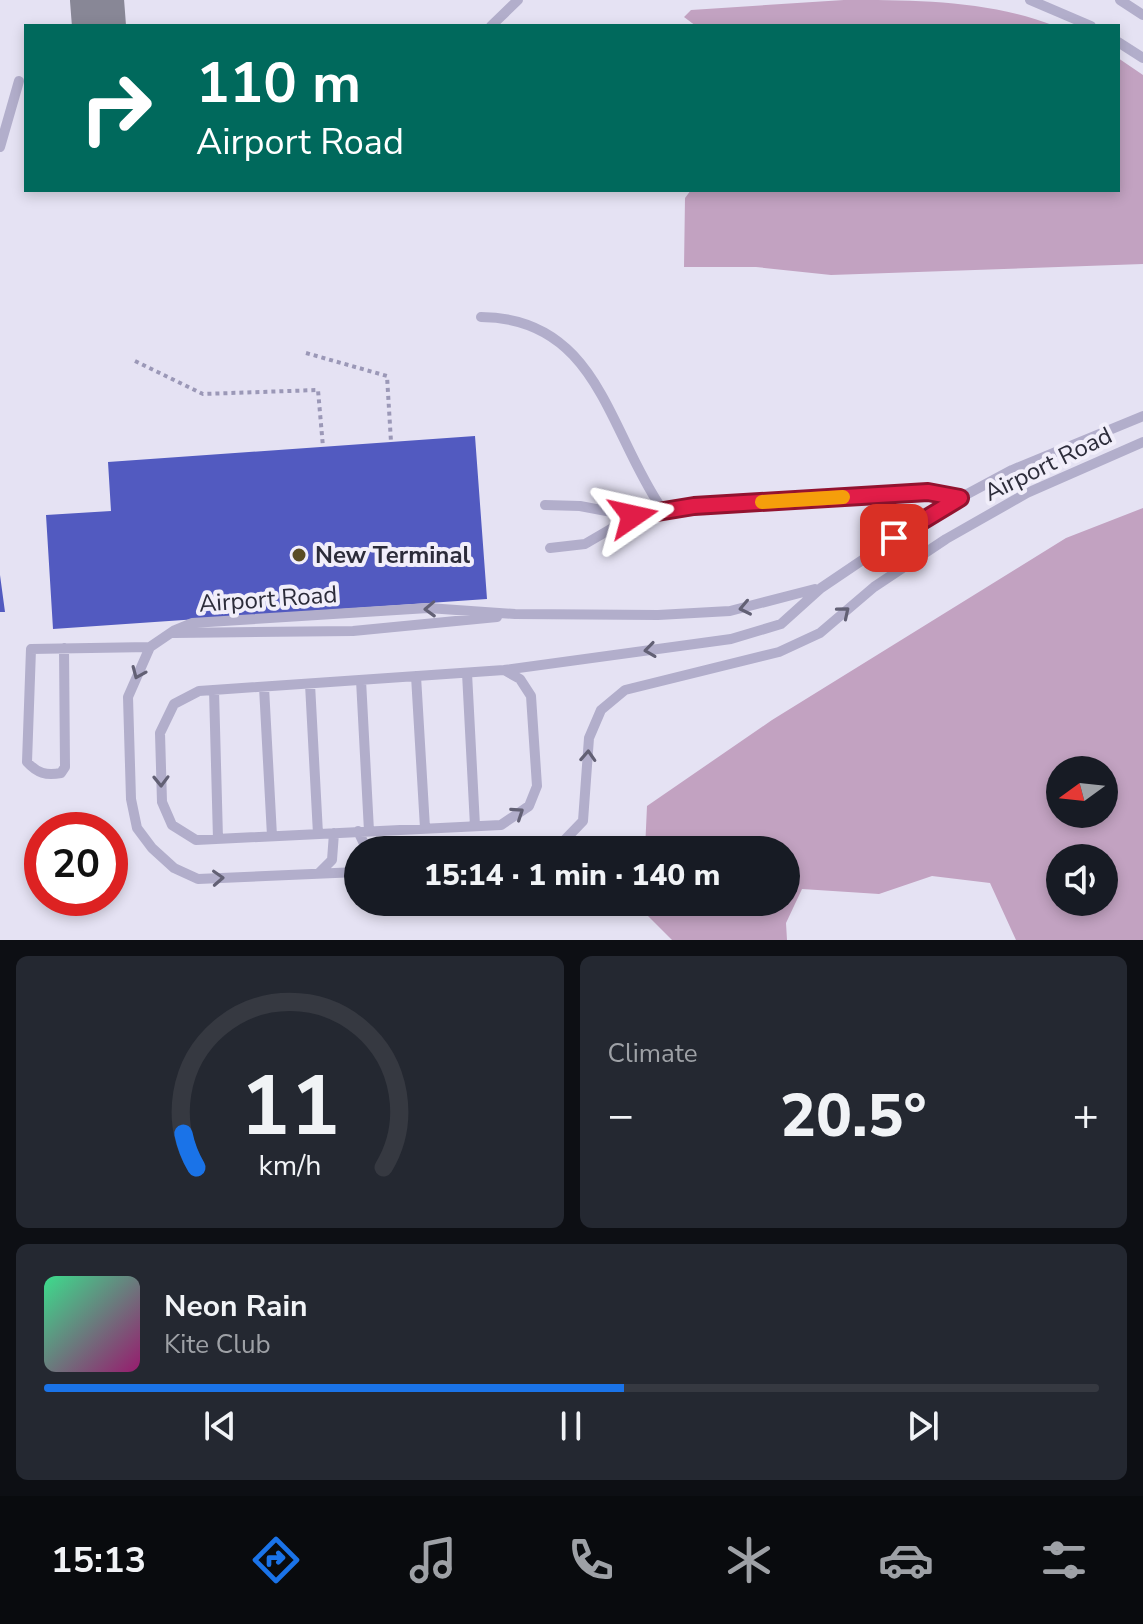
<!DOCTYPE html>
<meta charset="utf-8">
<style>
:root{--surface:#171b24;--page:#242831;--text:#f1f3f6;--muted:#9ea1a6;--line:#363941;--accent:#1a73e8}
body{margin:0;font-family:"Nunito Sans",sans-serif;background:var(--page);color:var(--text);height:100vh;display:flex;flex-direction:column;font-size:30px;white-space:nowrap}
*{box-sizing:border-box;margin:0}
p{font-size:26px;color:var(--muted)}
.icon{flex:none;width:44px;height:44px;fill:none;stroke:currentColor;stroke-width:2;stroke-linecap:round;stroke-linejoin:round}
.map{position:relative;height:940px;overflow:hidden}
.side{display:flex;flex-direction:column;gap:16px;padding:16px;background:#0d0f14;flex:1}
.side>*{flex:none}
.hud{position:absolute;left:24px;top:24px;width:1096px;height:168px;border-radius:0px;box-shadow:0 4px 12px #0003;background:#00695c;color:#fff;overflow:hidden}
.needle{width:52px;rotate:255deg}
.fabs{position:absolute;left:1046px;top:756px;display:grid;gap:16px}
.fabs a{display:grid;place-items:center;width:72px;height:72px;border-radius:50%;background:var(--surface);box-shadow:0 4px 12px #0003;font-size:40px}
.speed{position:absolute;left:24px;top:812px;display:flex;gap:16px;font-size:40px;font-weight:700;text-align:center}
.speed>*{display:grid;place-content:center;width:104px;height:104px;border-radius:50%;background:var(--surface);box-shadow:0 4px 12px #0003;line-height:1}
.speed .limit{border:12px solid #d22;background:#fff;color:#111}
.pin{position:absolute;display:grid;place-items:center;width:68px;height:68px;color:#fff;margin:-34px;border-radius:16px;box-shadow:0 4px 12px #0006}
.me{position:absolute;width:88px;margin:-44px;rotate:79deg;stroke-linejoin:round;filter:drop-shadow(0 0 6px #0008)}
.turn{display:flex;align-items:center;gap:28px;height:168px;padding:0 40px;font-size:36px}
.turn .icon{width:104px;height:104px;stroke-width:2.5}
.turn b{display:block;font-size:56px;line-height:68px}
.big{font-size:60px;font-weight:800;line-height:1.1}
.side .card{flex:1;display:flex;flex-direction:column;justify-content:center;gap:12px;min-width:0;padding:0 28px;border-radius:12px;background:var(--page)}
.side .dial{align-items:center;gap:0}
.dial svg{height:208px;overflow:visible;fill:none;stroke:var(--line);stroke-width:7;stroke-linecap:round;text-anchor:middle}
.dial text{fill:var(--text);stroke:none}
.song{display:flex;align-items:center;gap:24px}
.cover{width:96px;height:96px;border-radius:12px;background:linear-gradient(135deg,hsl(150 70% 55%),hsl(320 70% 35%))}
.played{height:8px;border-radius:4px;background:linear-gradient(90deg,var(--accent) 55%,var(--line) 55%)}
.keys{display:flex;justify-content:space-around;direction:ltr}
.heat{display:flex;justify-content:space-between;align-items:center;font-size:44px;direction:ltr}
.side .tiles{flex:1;display:grid;gap:16px;grid-template-columns:1fr 1fr}
.card:last-child{grid-column:span 2}
.trip{position:absolute;left:344px;top:836px;width:456px;height:80px;border-radius:40px;background:var(--surface);box-shadow:0 4px 12px #0003;font-weight:800;line-height:80px;text-align:center}
.menu{display:flex;height:128px;justify-content:space-around;align-items:center;background:#090b0e;color:var(--muted)}
.menu .icon{width:56px;height:56px}
.menu .active{color:var(--accent)}
.menu b{font-size:36px;color:var(--text)}
.map>svg:first-child{display:block}
.green{fill:#c2a2c1;fill-rule:evenodd}
.lines{fill:none;stroke-linecap:round;stroke-linejoin:round}
.taxiway{stroke:#888796;stroke-width:54}
.building{fill:#525ac0}
.path{stroke:#9b98b7;stroke-width:4;stroke-dasharray:4 4;stroke-linecap:butt}
.lane{stroke:#b2aecb;stroke-width:10}
.oneway{stroke:#626074}
.route-casing{stroke:#92132f;stroke-width:20}
.route{stroke:#e11d48;stroke-width:14}
.slow{stroke:#f59e0b;stroke-width:14}
.poi-dot{fill:#5a4c23;stroke:#f1eefa;stroke-width:3}
.labels{text-anchor:middle;dominant-baseline:central;stroke-width:8;stroke-linejoin:round;paint-order:stroke}
.street-label{font-size:24px;fill:#2c2c3a;stroke:#f1eefa}
.poi-label{font-size:24px;font-weight:bold;fill:#2c2c3a;stroke:#f1eefa;text-anchor:start}
</style>
<div class="map">
<svg width="1143" height="940" viewBox="0 0 1143 940">
<rect width="100%" height="100%" fill="#e5e2f3"/>
<path class="green" d="M 844,0 C 916,0 987,0 1055,26 L 696,26 L 684,17 L 691,10 Z
M 1118,58 L 1143,75 L 1143,264 L 831,275 L 756,267 L 684,267 L 685,198 L 691,190 L 1118,190 Z
M 1143,508 L 1143,940 L 1016,940 L 990,883 L 932,876 L 879,894 L 802,889 L 786,923 L 787,940 L 672,940 L 641,909 L 642,902 L 786,902 L 786,850 L 645,850 L 647,806 L 772,720 L 1066,538 ZM 1060,770 L 1104,770 L 1104,814 L 1060,814 ZM 1060,858 L 1104,858 L 1104,902 L 1060,902 Z"/>
<g class="lines">
<path class="taxiway" d="M 97,0 L 99,26"/>
</g>
<path class="building" d="M 475,436 L 487,599 L 53,629 L 46,515 L 111,511 L 108,462 Z
M 0,575 L 5,612 L 0,612 Z"/>
<g class="lines">
<path class="path" d="M 306,353 L 387,376 L 391,442
M 135,361 L 203,394 L 318,390 L 323,447"/>
<path class="lane" d="M 1030,0 L 1091,26
M 1120,0 L 1143,15
M 491,26 L 518,0
M 1118,42 L 1143,58
M 0,147 L 19,81
M 481,317 C 598,318 608,431 662,509
M 545,505 L 580,506 L 633,516 L 694,506 L 928,492 L 960,498
M 550,548 L 585,544 L 633,516
M 174,633 L 353,631 L 497,617
M 64,648 L 65,767 L 61,773 C 46,776 37,773 27,762 L 31,649 L 150,647
M 504,670 L 520,679 L 531,696 L 537,786 L 529,806 L 501,825 L 196,840 L 172,825 L 162,802 L 160,733 L 174,704 L 199,691 L 504,670 L 731,639 L 781,624 L 821,588 L 932,513 L 1012,470 L 1143,416
M 467,673 L 475,826
M 416,676 L 425,828
M 361,680 L 369,831
M 310,684 L 318,834
M 264,687 L 272,836
M 214,690 L 218,839
M 358,831 L 367,850
M 555,850 L 583,821 L 589,738 L 601,710 L 625,690 L 779,652 L 820,633 L 874,587 L 946,539 L 1027,493 L 1143,442
M 358,872 L 198,879 L 174,868 L 152,848 L 137,828 L 131,799 L 128,697 L 150,647 L 175,630 L 192,623 L 428,608 L 515,614 L 658,615 L 730,611 L 815,589
M 319,873 L 332,860 L 334,833"/>
</g>
<defs><path id="oneway-chevron" d="M-2-3.5L2.5 0L-2 3.5" fill="none" stroke-width="1.6" stroke-linecap="round" stroke-linejoin="round" transform="scale(2)"/></defs>
<g class="oneway">
<use href="#oneway-chevron" transform="translate(745 608) rotate(168)"/>
<use href="#oneway-chevron" transform="translate(430 609) rotate(178)"/>
<use href="#oneway-chevron" transform="translate(844 612) rotate(-40)"/>
<use href="#oneway-chevron" transform="translate(650 650) rotate(172)"/>
<use href="#oneway-chevron" transform="translate(138 673) rotate(113)"/>
<use href="#oneway-chevron" transform="translate(588 756) rotate(-87)"/>
<use href="#oneway-chevron" transform="translate(161 781) rotate(89)"/>
<use href="#oneway-chevron" transform="translate(518 813) rotate(-34)"/>
<use href="#oneway-chevron" transform="translate(218 878) rotate(-3)"/>
</g>
<g class="lines">
<defs>
<path id="route" d="M 633,516 L 694,506 L 928,492 L 960,498 L 894,538"/>
</defs>
<use href="#route" class="route-casing"/>
<use href="#route" class="route"/>
<path class="slow" d="M 762,502 L 843,497"/>
</g>
<circle class="poi-dot" cx="299" cy="555" r="8"/>
<g class="labels">
<g class="street-label">
<text transform="translate(1048 464) rotate(-26)">Airport Road</text>
<text transform="translate(268 599) rotate(-4)">Airport Road</text>
</g>
<g class="poi-label">
<text x="315" y="555">New Terminal</text>
</g>
</g>
</svg>
<div class="fabs">
<a><svg class="needle" viewBox="-14 -14 28 28"><path d="M0-13l5 13h-10z" fill="#e53935"/><path d="M0 13l5-13h-10z" fill="#9ea1a6"/></svg></a>
<a><svg class="icon" aria-label="sound" viewBox="0 0 24 24"><path d="M4 9h4l5-4v14l-5-4H4zM17 9q2 3 0 6"/></svg></a>
</div>
<div class="speed"><div class="limit">20</div></div>
<div class="pin" style="left:894px;top:538px;background:#d93025"><svg class="icon" aria-label="arrive" viewBox="0 0 24 24"><path d="M6 21V4h12l-3 4 3 4H6"/></svg></div>
<svg class="me" style="left:633px;top:516px" viewBox="-20 -20 40 40"><path d="M0-17L14 15 0 8-14 15z" fill="#e11d48" stroke="#fff" stroke-width="4"/></svg>
<div class="trip">15:14 · 1 min · 140 m</div>
<div class="hud">
<div class="turn"><svg class="icon" aria-label="right" viewBox="0 0 24 24"><path d="M7 20v-9h11M14 6l5 5-5 5"/></svg><div><b>110 m</b>Airport Road</div></div>
</div>
</div>
<section class="side">
<div class="tiles">
<div class="card dial"><svg viewBox="0 0 100 80">
<path d="M14 69A42 42 0 1 1 86 69"/>
<path d="M14 69A42 42 0 0 1 9 56" stroke="#1a73e8"/>
<text x="50" y="56" font-size="32" font-weight="700">11</text>
<text x="50" y="72" font-size="11">km/h</text>
</svg></div>
<div class="card"><p>Climate</p>
<div class="heat"><a>−</a><b class="big">20.5°</b><a>+</a></div>
</div>
<div class="card">
<div class="song"><i class="cover"></i><div><b>Neon Rain</b><p>Kite Club</p></div></div>
<div class="played"></div>
<div class="keys"><svg class="icon" aria-label="previous" viewBox="0 0 24 24"><path d="M18 5L8 12l10 7zM5 5v14"/></svg><svg class="icon" aria-label="pause" viewBox="0 0 24 24"><path d="M8 5v14M16 5v14"/></svg><svg class="icon" aria-label="next" viewBox="0 0 24 24"><path d="M6 5l10 7-10 7zM19 5v14"/></svg></div>
</div>
</div>
</section>
<nav class="menu">
<b>15:13</b>
<svg class="icon active" aria-label="directions" viewBox="0 0 24 24"><path d="M12 3l9 9-9 9-9-9zM9 14v-3h6M13 9l2 2-2 2"/></svg>
<svg class="icon" aria-label="music" viewBox="0 0 24 24"><path d="M9 18V5l10-2v13"/><circle cx="6" cy="18" r="3"/><circle cx="16" cy="16" r="3"/></svg>
<svg class="icon" aria-label="phone" viewBox="0 0 24 24"><path d="M5 4h4l2 5-3 2q2 4 5 5l2-3 5 2v4C11 20 4 13 5 4z"/></svg>
<svg class="icon" aria-label="climate" viewBox="0 0 24 24"><path d="M12 3v18M4 7l16 10M4 17L20 7"/></svg>
<svg class="icon" aria-label="car" viewBox="0 0 24 24"><path d="M5 17H2v-5l4-1 3-4h7l3 4 3 1v5h-3M9 17h6M6 11h13"/><circle cx="7" cy="17" r="2"/><circle cx="17" cy="17" r="2"/></svg>
<svg class="icon" aria-label="filters" viewBox="0 0 24 24"><path d="M4 7h16M4 17h16"/><circle cx="9" cy="7" r="2"/><circle cx="15" cy="17" r="2"/></svg>
</nav>
